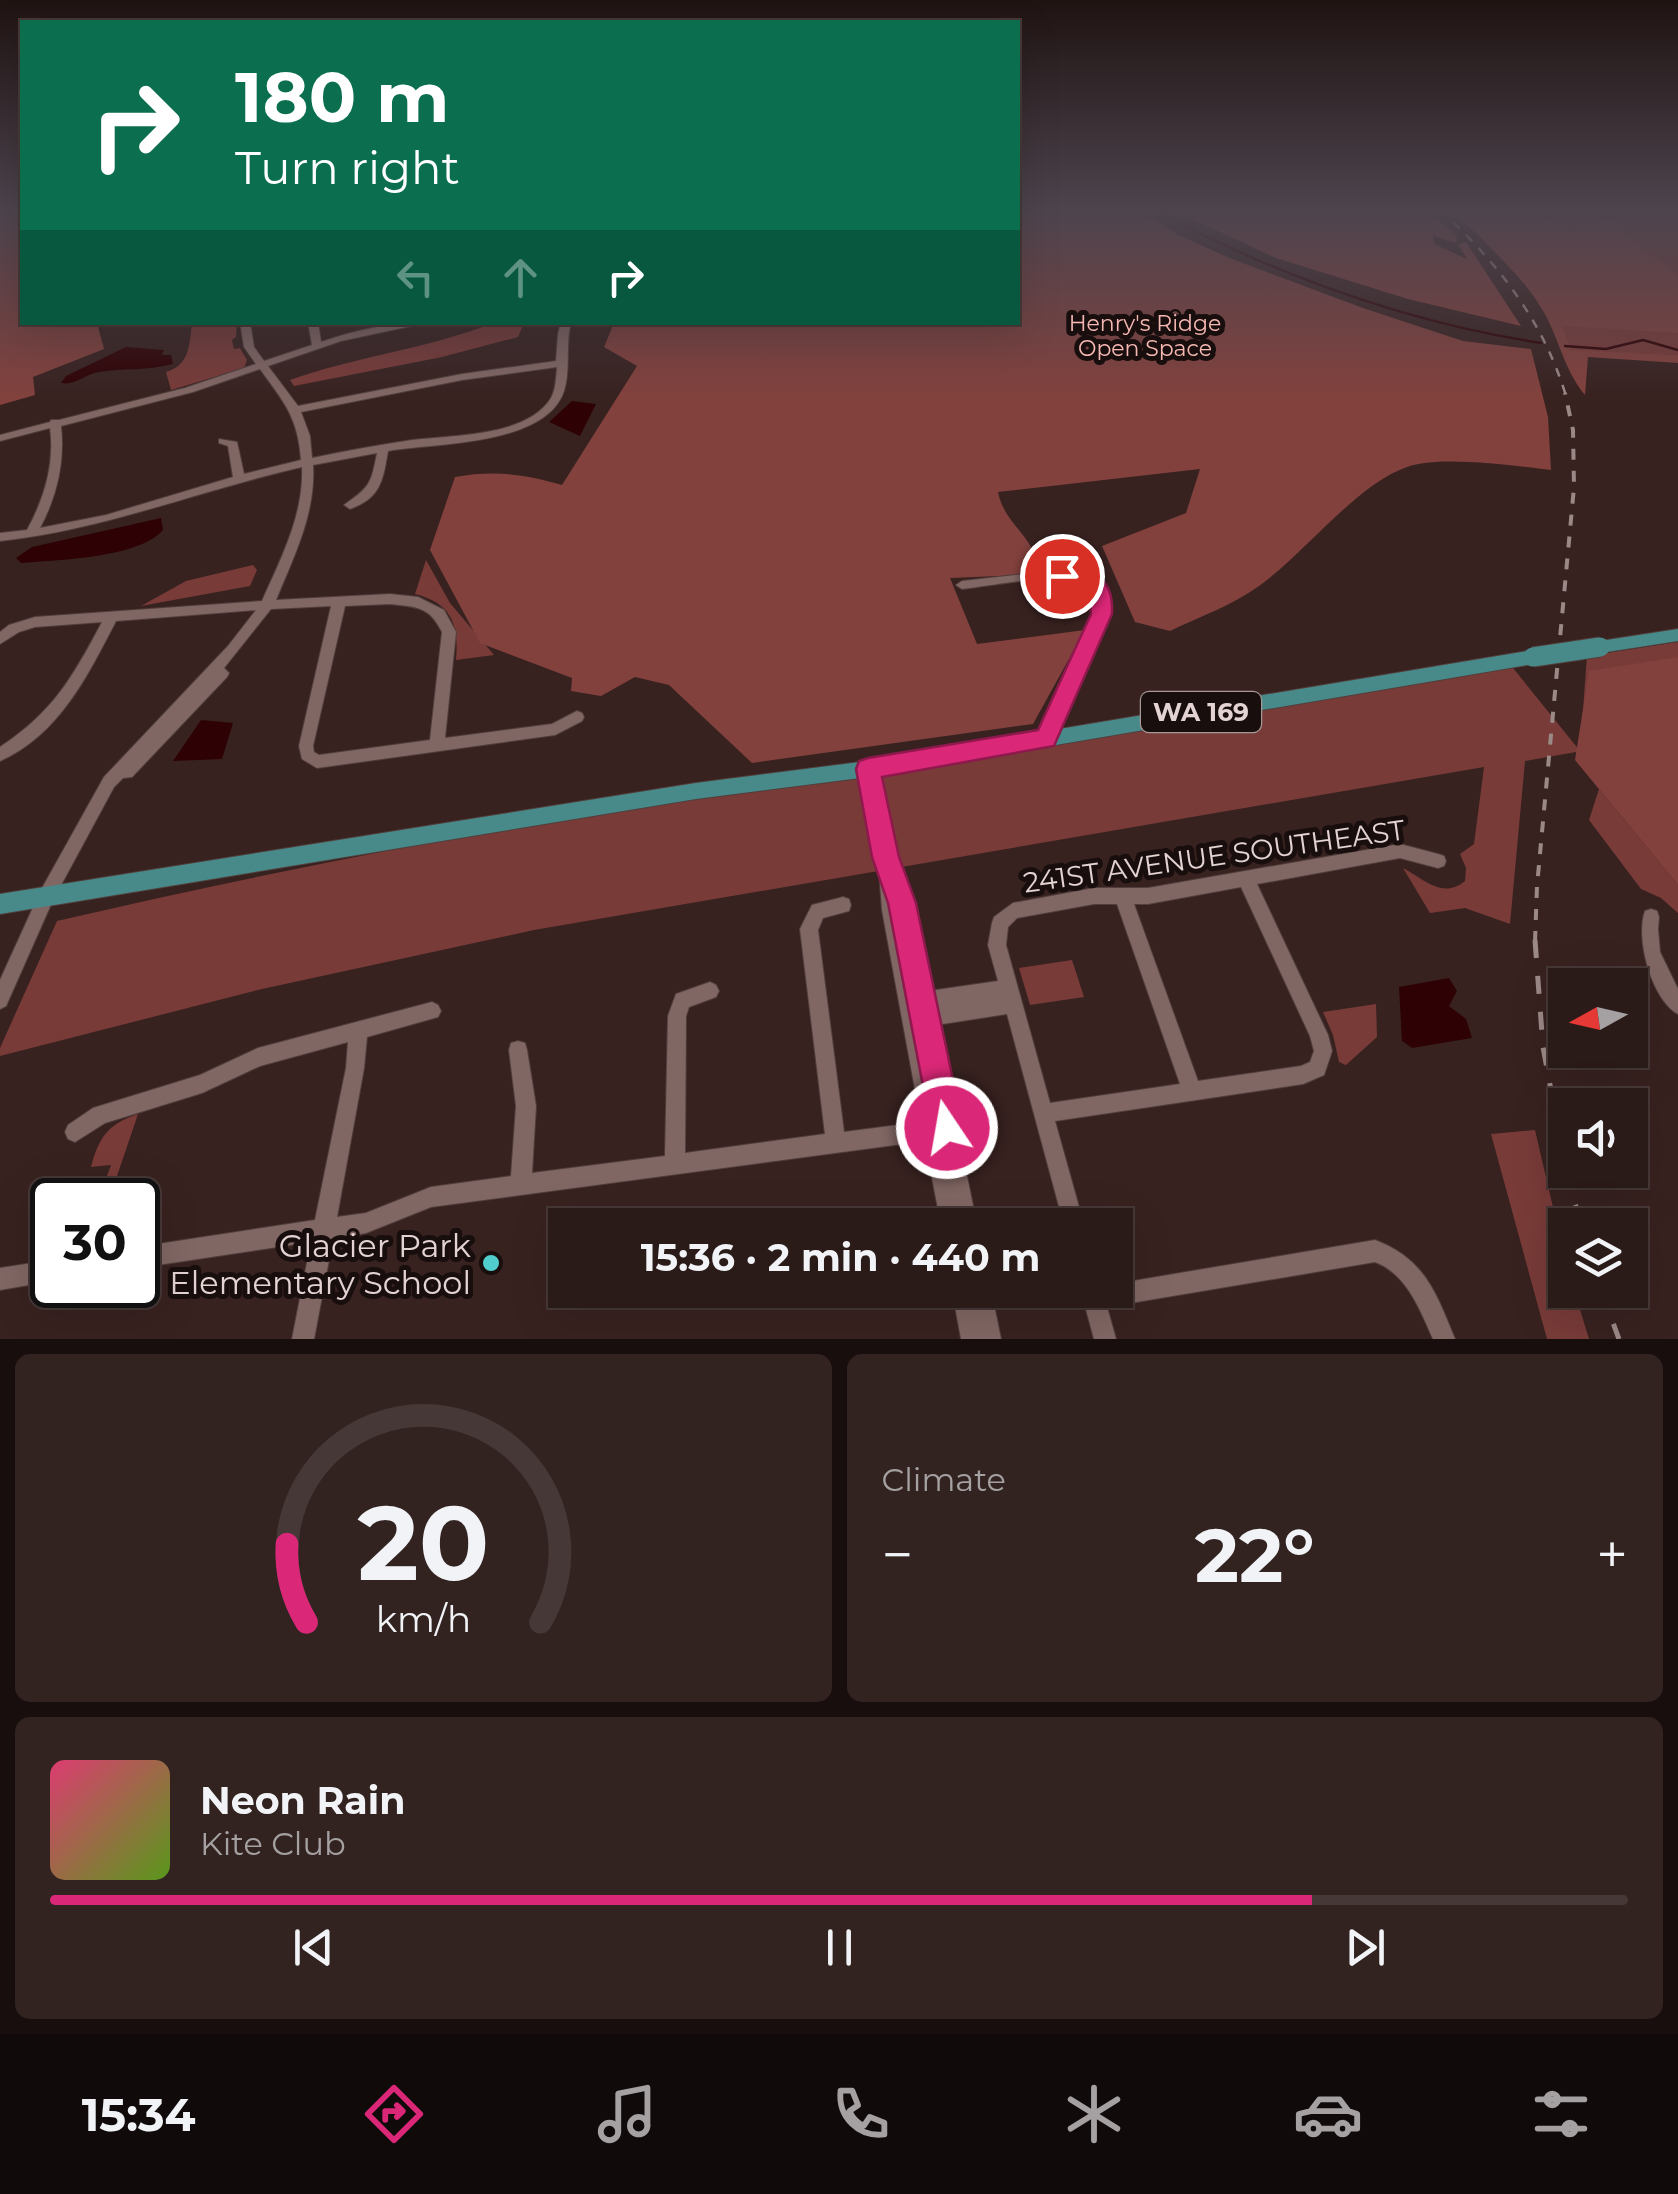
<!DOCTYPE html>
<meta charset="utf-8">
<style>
:root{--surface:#2a1a18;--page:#322321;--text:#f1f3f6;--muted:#a5a1a2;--line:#463837;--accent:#db2777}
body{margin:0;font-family:Montserrat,sans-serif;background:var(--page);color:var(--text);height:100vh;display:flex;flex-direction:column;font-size:38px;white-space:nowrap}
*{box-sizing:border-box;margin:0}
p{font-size:32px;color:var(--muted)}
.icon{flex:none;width:55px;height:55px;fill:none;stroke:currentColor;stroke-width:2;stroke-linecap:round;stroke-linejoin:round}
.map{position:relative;height:1339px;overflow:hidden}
.sheet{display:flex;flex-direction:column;gap:15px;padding:15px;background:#170e0d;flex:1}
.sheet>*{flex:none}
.guide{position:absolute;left:20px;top:20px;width:1000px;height:305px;border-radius:0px;box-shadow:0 10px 40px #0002,0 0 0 2px var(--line);background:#0b6e4f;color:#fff;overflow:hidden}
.needle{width:65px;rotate:262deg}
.fabs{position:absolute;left:1548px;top:968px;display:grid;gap:20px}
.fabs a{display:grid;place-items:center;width:100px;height:100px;border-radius:0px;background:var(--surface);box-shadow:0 10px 40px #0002,0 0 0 2px var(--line);font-size:50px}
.speed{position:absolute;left:30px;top:1178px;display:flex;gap:20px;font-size:50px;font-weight:700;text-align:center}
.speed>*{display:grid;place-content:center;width:130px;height:130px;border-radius:50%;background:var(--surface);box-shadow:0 10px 40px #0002,0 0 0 2px var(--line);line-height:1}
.speed .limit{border:5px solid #111;border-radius:15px;background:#fff;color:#111}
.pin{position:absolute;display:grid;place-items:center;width:85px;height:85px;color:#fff;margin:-42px;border:5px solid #fff;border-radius:50%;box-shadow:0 2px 10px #0007}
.me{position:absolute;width:110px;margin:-55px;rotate:348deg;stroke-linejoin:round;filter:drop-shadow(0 0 8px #0008)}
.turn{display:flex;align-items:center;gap:35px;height:210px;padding:0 50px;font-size:45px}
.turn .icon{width:130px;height:130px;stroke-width:2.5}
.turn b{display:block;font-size:70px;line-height:85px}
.lanes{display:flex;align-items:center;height:95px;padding:0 50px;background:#0003;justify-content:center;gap:50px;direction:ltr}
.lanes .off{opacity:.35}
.big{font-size:75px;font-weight:700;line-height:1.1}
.sheet .widget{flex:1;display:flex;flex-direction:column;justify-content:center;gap:15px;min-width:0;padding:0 35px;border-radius:15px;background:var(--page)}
.sheet .dial{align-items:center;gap:0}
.dial svg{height:260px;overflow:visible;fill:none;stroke:var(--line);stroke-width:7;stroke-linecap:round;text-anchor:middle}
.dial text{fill:var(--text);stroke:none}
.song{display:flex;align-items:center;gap:30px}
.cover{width:120px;height:120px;border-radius:15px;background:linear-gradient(135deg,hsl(340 70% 55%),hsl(90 70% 35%))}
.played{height:10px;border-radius:5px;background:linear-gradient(90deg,var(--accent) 80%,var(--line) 80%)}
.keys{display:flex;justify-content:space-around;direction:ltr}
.heat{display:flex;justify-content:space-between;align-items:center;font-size:55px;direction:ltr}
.sheet .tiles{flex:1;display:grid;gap:15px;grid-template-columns:1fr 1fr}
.widget:last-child{grid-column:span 2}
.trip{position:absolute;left:548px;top:1208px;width:585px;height:100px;border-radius:0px;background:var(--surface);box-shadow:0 10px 40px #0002,0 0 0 2px var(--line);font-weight:700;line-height:100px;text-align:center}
.tab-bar{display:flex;height:160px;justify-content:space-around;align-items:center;background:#110a0a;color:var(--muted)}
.tab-bar .icon{width:70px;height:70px}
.tab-bar .selected{color:var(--accent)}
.tab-bar b{font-size:45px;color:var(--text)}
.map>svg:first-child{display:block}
.green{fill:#783b38}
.forest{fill:#82413d}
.water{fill:#2e0204}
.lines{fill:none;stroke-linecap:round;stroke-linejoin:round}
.stream{stroke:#2e0204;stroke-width:2.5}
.minor-casing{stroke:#513f3d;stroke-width:2}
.major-casing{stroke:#513f3d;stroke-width:2}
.minor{fill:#816764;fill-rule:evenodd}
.major{fill:#478a89;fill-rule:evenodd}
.rail-far2{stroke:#9b8987;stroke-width:2.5;stroke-dasharray:9 9;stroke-linecap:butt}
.rail-far1{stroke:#9b8987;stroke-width:4;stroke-dasharray:11 11;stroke-linecap:butt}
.rail{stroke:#9b8987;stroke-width:5;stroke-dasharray:18 18;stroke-linecap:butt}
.major-bridge-casing{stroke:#513f3d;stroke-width:21;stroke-linecap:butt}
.major-bridge{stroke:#478a89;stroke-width:19}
.route{fill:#db2777;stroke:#8e194d;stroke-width:2.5}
.poi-dot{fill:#52cdcd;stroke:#180e0d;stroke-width:4}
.labels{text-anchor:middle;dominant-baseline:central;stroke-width:10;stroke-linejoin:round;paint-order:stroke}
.far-park-label{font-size:22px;fill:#f6b8b2;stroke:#180e0d}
.shield{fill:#180e0d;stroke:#a69897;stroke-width:2.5}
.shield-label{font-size:25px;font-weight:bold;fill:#e3d3d2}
.street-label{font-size:28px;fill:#e3d3d2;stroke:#180e0d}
.near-poi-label{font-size:32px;fill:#e3d3d2;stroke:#180e0d;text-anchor:end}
</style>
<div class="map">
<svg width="1678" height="1339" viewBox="0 0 1678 1339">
<rect width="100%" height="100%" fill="#382220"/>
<path class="green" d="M 1455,210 L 1678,210 L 1678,355 L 1572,351 L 1539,299 Z
M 237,323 L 236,337 L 232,340 L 234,349 L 240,348 L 247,360 L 244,368 L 171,390 L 166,372 C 190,365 189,345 192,324 Z
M 493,323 L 524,323 L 518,337 L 442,357 L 294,386 L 290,380 C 357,356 427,349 493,323 Z
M 426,560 L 450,603 L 494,655 L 456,660 C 459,625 452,603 415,594 Z
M 253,565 L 257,570 L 250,586 L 141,606 L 186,581 Z
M 1678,642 L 1678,734 L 1525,761 L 1510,924 L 1465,908 L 1430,913 L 1403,868 C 1423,878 1442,900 1465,881 L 1466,868 L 1460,854 L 1474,844 L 1484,767 L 534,930 L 262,989 L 0,1056 L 0,1048 L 57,921 C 537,809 1026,744 1513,668 L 1580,751 L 1587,656 Z
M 1599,789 L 1678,885 L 1678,913 L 1661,898 L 1641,889 L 1589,820 Z
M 1072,960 L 1084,997 L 1030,1005 L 1019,968 Z
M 1376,1004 L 1377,1037 L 1346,1065 L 1339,1062 L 1333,1035 L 1323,1012 Z
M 138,1114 L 115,1182 L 104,1184 L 111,1165 L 91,1167 C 99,1137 108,1124 138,1114 Z
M 1535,1130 L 1565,1259 L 1565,1290 L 1574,1290 L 1589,1339 L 1547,1339 L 1491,1134 Z"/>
<path class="forest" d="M 0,210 L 22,210 L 22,322 L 97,323 L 104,349 L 33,377 L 35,395 L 0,405 Z
M 1018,210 L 1140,210 L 1177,234 L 1227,257 L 1363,308 L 1463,341 L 1531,349 L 1548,417 L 1551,470 C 1515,466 1440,455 1407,467 C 1357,484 1305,553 1259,586 C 1233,605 1199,617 1170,631 L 1135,622 L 1102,546 L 1186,513 L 1200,469 L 998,492 C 1005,525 1029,531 1038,564 L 1021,575 L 950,578 L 977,644 L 1085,630 L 1033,724 L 752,763 L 669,685 L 635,677 L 601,696 L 571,691 L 572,678 L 480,643 L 430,550 L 455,477 C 495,470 524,474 562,485 L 637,366 L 604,347 L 614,323 L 1018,322 Z
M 1173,210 L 1426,210 L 1457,235 L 1456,243 L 1433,236 L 1434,244 L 1467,259 L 1458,244 L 1466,242 L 1521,326 L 1408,299 L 1276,258 Z
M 1449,210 L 1552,210 L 1547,212 L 1547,222 L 1579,235 L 1573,230 L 1584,225 L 1558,210 L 1595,210 L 1678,276 L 1678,333 L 1562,326 L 1572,350 L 1678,355 L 1678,363 L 1588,357 L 1585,395 C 1565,371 1560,343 1546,316 C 1524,276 1484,239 1449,210 Z
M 1678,657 L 1678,885 L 1575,760 L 1589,671 Z"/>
<path class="water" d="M 126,347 L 164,350 L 162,355 L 171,355 L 173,364 C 145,371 124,368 99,372 C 85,374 75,386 61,383 L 66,376 Z
M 572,401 L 596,404 L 580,436 L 549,422 Z
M 161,518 L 163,530 C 139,558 57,560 21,563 L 16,558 L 32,547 Z
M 201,720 L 233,723 L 222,759 L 173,761 Z
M 1449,978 L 1457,991 L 1449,1006 L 1466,1019 L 1472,1038 L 1412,1048 L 1402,1041 L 1399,987 Z"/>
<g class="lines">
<path class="stream" d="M 1154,210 C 1276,275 1404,322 1541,343
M 1565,346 L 1606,349 L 1643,340 L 1678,350"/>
<defs>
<path id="minor" d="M 240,322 L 250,322 L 254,347 L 264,361 L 312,345 L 308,322 L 318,322 L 321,342 C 355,330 394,322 430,322 L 341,341 L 268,366 L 298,406 L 462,374 L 556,361 L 558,334 L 561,322 L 571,322 C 565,345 571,370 564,391 C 546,446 434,443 388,451 C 383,480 381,498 350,509 L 344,505 C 370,487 371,484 377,453 L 313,465 C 316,513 294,556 276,600 L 390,594 L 418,597 L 444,610 L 456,632 L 445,738 L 552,724 L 577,711 L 582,713 L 584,717 L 582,721 L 555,735 L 317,768 L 302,759 L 299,746 L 331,606 L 271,609 L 224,668 L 229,673 L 227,677 L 132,777 L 123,778 L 114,787 L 53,900 L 6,1006 L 0,1009 L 0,980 L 41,890 L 104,777 L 228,646 L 256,610 L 116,621 C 88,675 59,735 0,761 L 0,747 C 53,712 73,677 102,622 L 35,627 L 19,632 L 0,644 L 0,632 L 9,625 L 35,617 L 262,601 C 281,558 304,515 302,467 C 200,490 104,530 0,541 L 0,533 L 27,530 C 44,499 55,464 50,428 L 0,441 L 0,435 L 50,422 L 51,420 L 59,420 L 185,388 L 256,364 L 244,347 ZM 557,367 C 556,378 556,389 551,398 C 527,437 453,435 412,440 C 379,445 345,451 312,458 L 310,436 L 301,412 L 462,380 ZM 260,369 C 284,402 298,417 301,460 L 244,474 L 237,442 L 219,439 L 219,443 L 228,446 L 233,477 L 106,515 L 40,528 C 57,496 65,462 61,426 L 193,392 ZM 390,604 C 417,607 429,606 442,632 L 430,740 L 319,755 L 314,752 L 313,746 L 345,606 Z
M 1052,571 C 1086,572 1109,574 1109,614 L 1053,739 L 1051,743 L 1046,745 L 1041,743 L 1039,739 L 1095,614 L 1093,590 C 1066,568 996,586 962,589 L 956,585 L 962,581 Z
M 868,763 L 873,765 L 876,769 L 895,870 L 899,872 L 910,903 L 929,991 L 998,981 L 988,945 L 992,923 L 994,917 L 1013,903 L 1094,888 L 1148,888 L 1400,844 L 1438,854 L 1444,856 L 1446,861 L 1444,866 L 1438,868 L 1400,858 L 1257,884 L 1328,1035 L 1332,1051 L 1324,1075 L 1303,1084 L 1055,1121 L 1084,1225 L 1064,1225 L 1007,1014 L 936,1025 L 977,1225 L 941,1225 L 925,1141 L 431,1207 L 366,1233 L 333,1239 L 314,1339 L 292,1339 L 311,1242 L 138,1268 L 138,1247 L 315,1220 L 346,1068 L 348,1042 L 260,1066 L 202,1093 L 105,1123 L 75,1142 L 68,1139 L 65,1132 L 68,1125 L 93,1108 L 200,1075 L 258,1048 L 432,1002 L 438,1005 L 441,1011 L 438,1017 L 367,1037 L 364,1068 L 337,1217 L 366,1213 L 431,1187 L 511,1176 L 516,1106 L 509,1050 L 511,1043 L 518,1041 L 525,1043 L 527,1050 L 536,1106 L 532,1173 L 665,1156 L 668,1016 L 676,994 L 710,982 L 716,985 L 719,991 L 716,997 L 689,1007 L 686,1016 L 685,1153 L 825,1134 L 800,929 L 812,905 L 843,897 L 849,899 L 851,905 L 849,911 L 823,918 L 818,930 L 844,1132 L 921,1122 L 882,910 L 878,857 L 860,769 L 863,765 ZM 1241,887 L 1310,1036 L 1314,1051 L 1310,1062 L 1301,1066 L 1198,1081 L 1134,904 L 1148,904 ZM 1094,904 L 1117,904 L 1180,1084 L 1050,1103 L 1006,945 L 1008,927 L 1017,918 Z
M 1651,909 L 1657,911 L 1659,917 L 1658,929 L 1660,952 L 1678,989 L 1678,1014 C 1652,1000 1635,939 1645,911 Z
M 1375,1240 C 1425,1259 1436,1293 1455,1339 L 1433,1339 C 1420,1310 1407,1274 1375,1262 L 1107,1307 L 1116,1339 L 1094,1339 L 1081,1291 L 1115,1290 L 1115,1284 Z
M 52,1260 L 52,1281 L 0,1290 L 0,1268 Z
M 952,1290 L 991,1290 L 1001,1339 L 961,1339 Z"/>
<path id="major" d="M 1678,629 L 1678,641 L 1600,653 L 1591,647 L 1600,641 Z
M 1533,650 L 1542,657 L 1533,664 L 868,777 L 696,799 L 0,914 L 0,894 L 696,783 L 868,761 Z"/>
</defs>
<use href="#minor" class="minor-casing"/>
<use href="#major" class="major-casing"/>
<use href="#minor" class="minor"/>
<use href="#major" class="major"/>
<path class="rail-far2" d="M 1440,210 C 1497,262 1543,320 1566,396"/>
<path class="rail-far1" d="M 1535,942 L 1537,886 L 1574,487 L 1573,430 L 1565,393"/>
<path class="rail" d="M 1535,940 L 1543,1047 L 1565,1166
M 1566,1170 L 1581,1225
M 1601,1290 L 1619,1339"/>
<defs>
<path id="major-bridge" d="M 1533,657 L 1600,647"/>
</defs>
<use href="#major-bridge" class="major-bridge-casing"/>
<use href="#major-bridge" class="major-bridge"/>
</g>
<linearGradient id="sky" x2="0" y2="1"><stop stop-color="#1f1312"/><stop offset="0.53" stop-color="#4d444e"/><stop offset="1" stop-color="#4d444e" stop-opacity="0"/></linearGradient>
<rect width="1678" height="398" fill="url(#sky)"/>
<path class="route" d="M 1062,569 C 1095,571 1114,577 1112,614 L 1054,746 L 882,777 L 899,857 L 916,903 L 963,1128 L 959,1139 L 947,1144 L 936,1139 L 931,1128 L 888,903 L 872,857 L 856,769 L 859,761 L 868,758 L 1038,730 L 1091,614 L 1089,591 L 1054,581 L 1051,576 Z"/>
<circle class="poi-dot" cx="491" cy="1263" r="10"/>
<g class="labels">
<g class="far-park-label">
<text x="1145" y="323">Henry's Ridge<tspan x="1145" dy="25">Open Space</tspan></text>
</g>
<rect class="shield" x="1141" y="692" width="120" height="40" rx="8"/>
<g class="shield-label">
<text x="1201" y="712">WA 169</text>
</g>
<g class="street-label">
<text transform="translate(1214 856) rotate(-8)">241ST AVENUE SOUTHEAST</text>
</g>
<g class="near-poi-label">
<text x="471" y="1245">Glacier Park<tspan x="471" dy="37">Elementary School</tspan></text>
</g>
</g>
</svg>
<div class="fabs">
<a><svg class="needle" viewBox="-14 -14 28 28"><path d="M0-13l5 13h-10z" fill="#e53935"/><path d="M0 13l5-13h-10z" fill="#a5a1a2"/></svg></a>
<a><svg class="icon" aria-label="sound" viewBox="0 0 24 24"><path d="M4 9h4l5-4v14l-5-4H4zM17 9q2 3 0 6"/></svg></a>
<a><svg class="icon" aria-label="layers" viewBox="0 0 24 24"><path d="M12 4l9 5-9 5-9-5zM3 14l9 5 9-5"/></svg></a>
</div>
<div class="speed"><div class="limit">30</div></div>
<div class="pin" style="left:1062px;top:576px;background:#d93025"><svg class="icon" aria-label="arrive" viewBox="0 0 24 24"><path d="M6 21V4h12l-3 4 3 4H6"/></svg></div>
<svg class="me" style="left:947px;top:1128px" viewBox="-20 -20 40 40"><circle r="17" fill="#db2777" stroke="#fff" stroke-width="3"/><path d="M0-11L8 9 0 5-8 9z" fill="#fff"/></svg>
<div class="trip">15:36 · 2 min · 440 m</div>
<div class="guide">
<div class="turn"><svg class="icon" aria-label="right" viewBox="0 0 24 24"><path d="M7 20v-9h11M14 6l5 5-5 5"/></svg><div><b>180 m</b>Turn right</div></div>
<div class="lanes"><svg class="icon off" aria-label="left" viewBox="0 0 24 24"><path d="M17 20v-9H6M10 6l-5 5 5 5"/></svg><svg class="icon off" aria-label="ahead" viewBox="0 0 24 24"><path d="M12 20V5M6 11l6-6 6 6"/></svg><svg class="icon" aria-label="right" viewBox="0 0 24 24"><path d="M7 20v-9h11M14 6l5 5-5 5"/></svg></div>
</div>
</div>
<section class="sheet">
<div class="tiles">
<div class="widget dial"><svg viewBox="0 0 100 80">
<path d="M14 69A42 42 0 1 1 86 69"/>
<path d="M14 69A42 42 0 0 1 8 45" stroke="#db2777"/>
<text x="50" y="56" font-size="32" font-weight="700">20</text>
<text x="50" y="72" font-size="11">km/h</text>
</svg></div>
<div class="widget"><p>Climate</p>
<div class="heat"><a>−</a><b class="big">22°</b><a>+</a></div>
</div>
<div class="widget">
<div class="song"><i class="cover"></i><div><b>Neon Rain</b><p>Kite Club</p></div></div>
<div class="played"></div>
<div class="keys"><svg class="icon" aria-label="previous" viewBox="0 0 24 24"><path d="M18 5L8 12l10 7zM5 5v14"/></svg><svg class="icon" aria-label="pause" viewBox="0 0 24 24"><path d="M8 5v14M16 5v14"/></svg><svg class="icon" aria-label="next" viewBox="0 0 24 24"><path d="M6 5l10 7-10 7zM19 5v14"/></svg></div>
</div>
</div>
</section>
<nav class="tab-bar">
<b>15:34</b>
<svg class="icon selected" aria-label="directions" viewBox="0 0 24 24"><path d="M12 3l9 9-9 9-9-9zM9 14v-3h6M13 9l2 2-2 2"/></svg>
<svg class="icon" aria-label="music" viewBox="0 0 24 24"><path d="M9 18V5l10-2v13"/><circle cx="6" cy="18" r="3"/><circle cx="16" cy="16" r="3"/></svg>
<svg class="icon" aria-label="phone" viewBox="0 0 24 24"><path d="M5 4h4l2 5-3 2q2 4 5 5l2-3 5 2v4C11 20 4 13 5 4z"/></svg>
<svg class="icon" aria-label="climate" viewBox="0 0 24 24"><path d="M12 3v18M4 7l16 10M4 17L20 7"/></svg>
<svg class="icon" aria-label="car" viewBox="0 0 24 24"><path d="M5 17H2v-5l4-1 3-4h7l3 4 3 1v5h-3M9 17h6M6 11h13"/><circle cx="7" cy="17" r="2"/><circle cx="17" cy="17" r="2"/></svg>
<svg class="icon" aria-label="filters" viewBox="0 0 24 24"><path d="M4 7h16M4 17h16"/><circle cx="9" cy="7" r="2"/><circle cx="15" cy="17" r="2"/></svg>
</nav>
